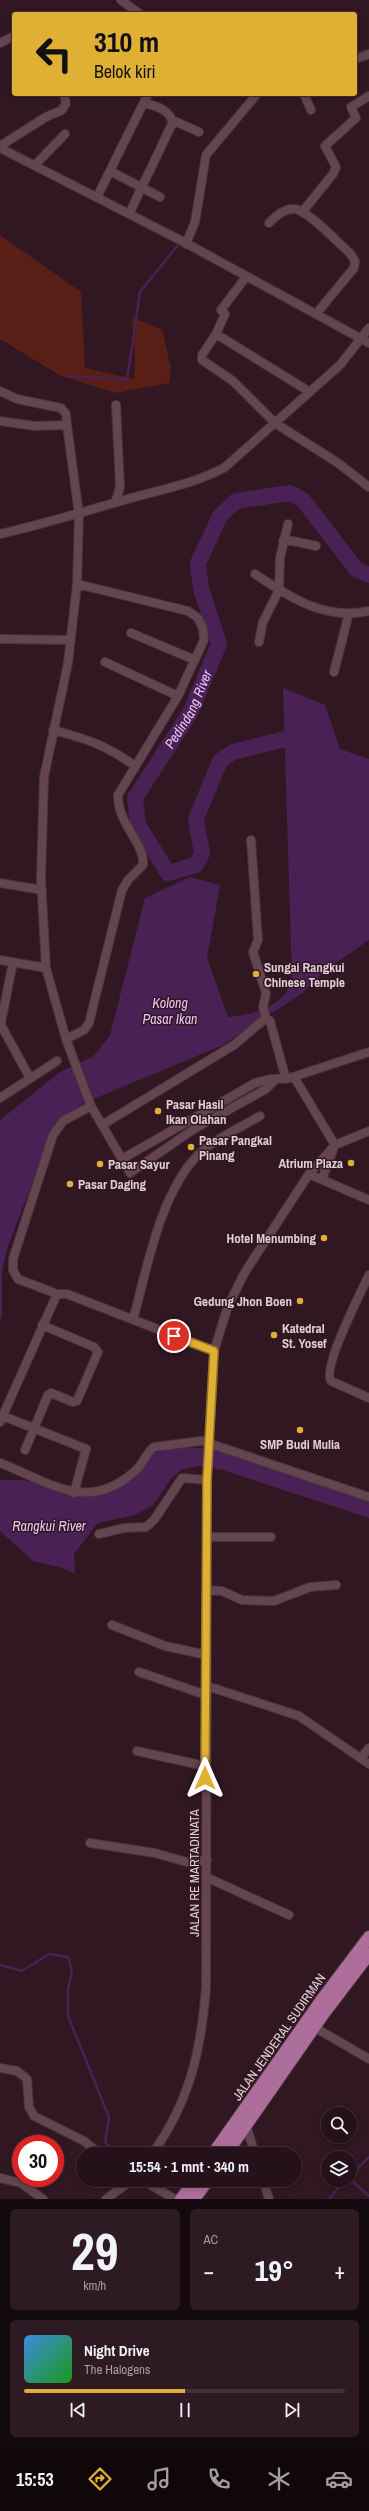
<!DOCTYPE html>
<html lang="id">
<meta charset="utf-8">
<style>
:root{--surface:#25111a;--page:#2d1a23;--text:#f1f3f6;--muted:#a39da2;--line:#423139;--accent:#e0b034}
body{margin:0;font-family:"Archivo Narrow",sans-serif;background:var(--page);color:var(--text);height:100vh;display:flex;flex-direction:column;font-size:15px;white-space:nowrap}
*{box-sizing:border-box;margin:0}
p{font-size:13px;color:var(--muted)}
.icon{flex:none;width:22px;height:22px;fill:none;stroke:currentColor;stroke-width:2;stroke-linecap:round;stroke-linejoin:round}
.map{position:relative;height:2199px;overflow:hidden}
.panel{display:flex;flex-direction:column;gap:10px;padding:10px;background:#14090e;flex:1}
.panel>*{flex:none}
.top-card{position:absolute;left:12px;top:12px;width:345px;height:84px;border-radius:4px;box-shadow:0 2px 6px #0003,0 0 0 1px var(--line);background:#e0b034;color:#111;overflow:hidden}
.tools{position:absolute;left:321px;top:2107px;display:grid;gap:8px}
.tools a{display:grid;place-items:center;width:36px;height:36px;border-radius:50%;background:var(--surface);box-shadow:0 2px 6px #0003,0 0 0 1px var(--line);font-size:20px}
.speed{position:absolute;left:12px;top:2135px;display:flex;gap:8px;font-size:20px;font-weight:700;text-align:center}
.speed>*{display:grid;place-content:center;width:52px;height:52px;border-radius:50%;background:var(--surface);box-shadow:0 2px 6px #0003,0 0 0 1px var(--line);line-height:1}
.speed .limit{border:6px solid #d22;background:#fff;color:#111}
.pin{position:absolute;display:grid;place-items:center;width:34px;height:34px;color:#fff;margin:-17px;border:2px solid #fff;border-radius:50%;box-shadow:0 1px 4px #0007}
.me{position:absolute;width:44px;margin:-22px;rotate:0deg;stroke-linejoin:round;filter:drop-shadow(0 0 3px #0008)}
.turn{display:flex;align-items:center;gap:14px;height:84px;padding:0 16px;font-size:18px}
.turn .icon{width:52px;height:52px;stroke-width:2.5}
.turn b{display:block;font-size:28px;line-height:34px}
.big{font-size:30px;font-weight:800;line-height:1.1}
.panel .tile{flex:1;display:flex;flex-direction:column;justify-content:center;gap:6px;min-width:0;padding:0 14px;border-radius:6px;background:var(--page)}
.panel .dial{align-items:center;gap:0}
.dial b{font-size:52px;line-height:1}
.song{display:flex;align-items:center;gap:12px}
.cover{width:48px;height:48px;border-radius:6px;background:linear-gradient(135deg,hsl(210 70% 55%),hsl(120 70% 35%))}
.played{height:4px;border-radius:2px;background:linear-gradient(90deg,var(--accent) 50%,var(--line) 50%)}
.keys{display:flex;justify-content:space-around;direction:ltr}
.heat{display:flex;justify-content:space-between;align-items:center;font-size:22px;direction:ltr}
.panel .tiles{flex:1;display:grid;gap:10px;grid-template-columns:1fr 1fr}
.tile:last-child{grid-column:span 2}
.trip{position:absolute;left:76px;top:2147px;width:226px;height:40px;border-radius:20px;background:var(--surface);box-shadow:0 2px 6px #0003,0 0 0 1px var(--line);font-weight:800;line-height:40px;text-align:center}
.tab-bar{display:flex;height:64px;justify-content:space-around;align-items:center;background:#0f070a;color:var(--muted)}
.tab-bar .icon{width:28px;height:28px}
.tab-bar .current{color:var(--accent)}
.tab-bar b{font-size:18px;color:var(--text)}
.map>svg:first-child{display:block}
.green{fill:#591e15}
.water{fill:#492154}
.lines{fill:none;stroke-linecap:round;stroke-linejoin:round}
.stream{stroke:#492154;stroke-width:2.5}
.river{stroke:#492154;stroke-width:16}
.minor-casing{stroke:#48343c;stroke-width:10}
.trunk-casing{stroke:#48343c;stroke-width:14}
.minor{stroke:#63444f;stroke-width:8}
.trunk{stroke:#ae6e9b;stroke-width:12}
.route-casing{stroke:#927222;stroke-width:10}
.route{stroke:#e0b034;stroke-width:7}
.poi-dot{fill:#e0b034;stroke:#311722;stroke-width:1.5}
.labels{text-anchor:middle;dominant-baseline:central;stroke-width:3;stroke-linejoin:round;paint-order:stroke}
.poi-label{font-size:13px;font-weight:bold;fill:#e2cfd6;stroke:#311722;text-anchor:start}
.street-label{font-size:13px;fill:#e2cfd6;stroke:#311722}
.water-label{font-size:14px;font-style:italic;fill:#ebc5f5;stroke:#311722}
</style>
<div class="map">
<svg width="369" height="2199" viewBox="0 0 369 2199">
<rect width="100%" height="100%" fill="#311722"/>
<path class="green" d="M 0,235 L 81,292 L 85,368 L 134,379 L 135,360 L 132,318 L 162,329 L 171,368 L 169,383 L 116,393 L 61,376 L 0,339 Z"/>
<path class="water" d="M 283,688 L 325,705 L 340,749 L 369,759 L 369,940 L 327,969 L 301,994 L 223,1045 L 84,1103 L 55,1123 L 7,1249 L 2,1273 L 2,1314 L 0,1323 L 0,1120 L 60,1072 L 94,1056 L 110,1035 L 145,898 L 190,877 L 220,885 L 207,958 L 228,1017 C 255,1014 283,1008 292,980 Z
M 178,1447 L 216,1449 L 369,1500 L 369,1518 L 223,1470 L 199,1466 L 181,1470 L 171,1479 L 153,1505 L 135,1515 L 98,1523 L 74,1554 L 75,1574 L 63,1568 L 33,1561 L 0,1531 L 0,1480 L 24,1480 L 76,1495 L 102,1493 L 155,1453 Z"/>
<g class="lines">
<path class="stream" d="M 66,376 L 127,380 L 140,292 L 187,234
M 0,1965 L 22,1971 L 49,1954 L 68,1957 L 72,1970 L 68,1990 L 68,2016 L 109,2117 L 105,2143 L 119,2154
M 350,2176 L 369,2157
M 350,2179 L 369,2196
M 329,2199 L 345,2180"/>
<path class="river" id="s1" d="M 289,738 L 233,752 L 220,761 L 196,819 L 202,853 L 196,865 L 168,873 L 138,825 L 135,798 L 190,713 L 219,644 L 201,589 L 198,563 L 220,516 L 236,501 L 290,493 L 303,500 L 356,569 L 369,575"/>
<defs>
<path id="minor" d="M 121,0 L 140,14
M 0,43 L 14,36
M 355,59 L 369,54
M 304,94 L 311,110
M 172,120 L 199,132
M 0,146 L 46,117 L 62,110 L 66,103 L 64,94
M 0,148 L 182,241 L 369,343
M 35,165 L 65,134
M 110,171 L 160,197
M 97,197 L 148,94
M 303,211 L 333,174 L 336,167 L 325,146 L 356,118 L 351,107 L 369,96
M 129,214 L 172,124 C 173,111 154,105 144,103
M 269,223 C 276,216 284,208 295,209 C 309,211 338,243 350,253 L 355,261 L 354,268 L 316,314
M 186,244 L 195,222 L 206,155 L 257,94
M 246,277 L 221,310 L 225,314 L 216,334 L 202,355 L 202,360 L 233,381 L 275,423 L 338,463 L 369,487
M 216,334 L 310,392
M 0,391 L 17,399 L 61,408 L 66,414 L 67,425 L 79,515 L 77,584 L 68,663 L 44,777 L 41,878 L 46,968 L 66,1039 L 91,1106 L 63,1121 L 53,1135 L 13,1259 L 13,1270 L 18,1279 L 57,1294 L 67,1294 L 214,1351
M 0,421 L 35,426 L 67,425
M 115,503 L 120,487 L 116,405
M 0,534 C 39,525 76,514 114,503 C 152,491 189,486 224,468 L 340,365 L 369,328
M 283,541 L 293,541 L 316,546
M 255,574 C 289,597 325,621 369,611
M 131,633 L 195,660
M 0,639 L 71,640
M 259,642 L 263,622 L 279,590 L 280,558 L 288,524
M 105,662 L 178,696
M 334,672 L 349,613
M 53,730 C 87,739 106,745 135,766
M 251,840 L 258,940 L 253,952 L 266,993 L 263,1007 L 266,1018
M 0,883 L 42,890
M 0,960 L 46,968
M 2,1027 L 30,1078
M 0,1028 L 13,962
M 66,1039 L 84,1030 L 89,1023 L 122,890 L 128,880 L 143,865 C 146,845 117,823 118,795 L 178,696 L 204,640 L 203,629 L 198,618 L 188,611 L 77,584
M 294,1077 L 335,1145
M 0,1098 L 57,1061
M 91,1106 L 130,1173 L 194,1129 L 266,1089 L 276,1079
M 102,1125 L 234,1045 L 266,1018 L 270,1021 L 286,1079
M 122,1159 L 255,1083 L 270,1079 L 290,1078 L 369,1052
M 309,1174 L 369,1200
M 322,1179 L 333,1150
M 369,1275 C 361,1292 322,1368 331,1381 L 369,1398
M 133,1320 C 147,1269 160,1193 198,1155 C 214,1139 240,1128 260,1116
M 3,1416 L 86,1449 L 74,1493
M 0,1422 L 57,1294
M 208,1443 L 369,1497
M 25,1450 L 48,1395 L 51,1393 L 73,1402 L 77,1401 L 98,1352 L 94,1347 L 42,1325
M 0,1463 C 50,1482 87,1514 135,1471 C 143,1464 146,1453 154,1447 L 209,1440
M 99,1534 L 124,1528 L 146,1527 L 154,1520 L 182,1478 L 207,1480
M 207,1537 L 271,1537
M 207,1590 L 222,1591 L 242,1600 L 274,1601 L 310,1587 L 336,1585
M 112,1625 L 165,1646 L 207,1655
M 139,1672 L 206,1695
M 207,1686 L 299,1716 L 369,1764
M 137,1751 L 205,1766
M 361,1758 L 369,1748
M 90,1843 L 155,1853 L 190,1863 L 207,1859
M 206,1877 L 289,1915
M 314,2027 L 369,2059
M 0,2068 L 17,2071 L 27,2079 L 29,2107 L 34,2116 L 84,2141 L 100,2154
M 246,2125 L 255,2154
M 152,2154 C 190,2101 201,2051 206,1987 L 207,1480 L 214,1351 L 228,1306 L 245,1272 L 309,1174 L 335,1145 L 369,1131
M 0,2178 L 21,2183 L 43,2199
M 142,2180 L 175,2199
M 263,2180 L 269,2199
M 106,2199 L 132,2180"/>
<path id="trunk" d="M 213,2154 L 323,1998 L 369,1937
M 226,2154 L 324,2013 L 369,1954
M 181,2199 L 195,2180
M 194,2199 L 208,2180"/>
</defs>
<use href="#minor" class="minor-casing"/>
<use href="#trunk" class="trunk-casing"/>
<use href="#minor" class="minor"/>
<use href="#trunk" class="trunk"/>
</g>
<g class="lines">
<defs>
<path id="route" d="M 174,1336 L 214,1351 L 207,1480 L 205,1778"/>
</defs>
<use href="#route" class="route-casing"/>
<use href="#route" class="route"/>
</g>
<g class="poi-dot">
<circle cx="256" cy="974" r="4"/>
<circle cx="158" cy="1111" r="4"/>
<circle cx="191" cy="1147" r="4"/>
<circle cx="351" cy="1163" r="4"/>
<circle cx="100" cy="1164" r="4"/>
<circle cx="70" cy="1184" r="4"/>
<circle cx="324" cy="1238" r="4"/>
<circle cx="300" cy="1301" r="4"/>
<circle cx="274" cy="1335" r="4"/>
<circle cx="300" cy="1430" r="4"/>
</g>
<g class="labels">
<g class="poi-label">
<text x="264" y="967">Sungai Rangkui<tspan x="264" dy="15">Chinese Temple</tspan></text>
<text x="166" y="1104">Pasar Hasil<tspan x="166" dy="15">Ikan Olahan</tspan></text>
<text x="199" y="1140">Pasar Pangkal<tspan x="199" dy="15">Pinang</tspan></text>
<text x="343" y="1163" text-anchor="end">Atrium Plaza</text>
<text x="108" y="1164">Pasar Sayur</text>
<text x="78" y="1184">Pasar Daging</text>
<text x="316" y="1238" text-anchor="end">Hotel Menumbing</text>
<text x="292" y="1301" text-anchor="end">Gedung Jhon Boen</text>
<text x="282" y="1328">Katedral<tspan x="282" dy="15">St. Yosef</tspan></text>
<text x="300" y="1444" text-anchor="middle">SMP Budi Mulia</text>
</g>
<g class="street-label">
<text transform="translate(194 1873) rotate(-90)">JALAN RE MARTADINATA</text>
<text transform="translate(279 2037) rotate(-55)">JALAN JENDERAL SUDIRMAN</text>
</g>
<g class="water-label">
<text stroke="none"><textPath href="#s1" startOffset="401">Pedindang River</textPath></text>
<text x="170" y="1003">Kolong<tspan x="170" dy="16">Pasar Ikan</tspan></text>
<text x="49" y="1526">Rangkui River</text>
</g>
</g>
</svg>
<div class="tools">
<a><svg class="icon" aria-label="search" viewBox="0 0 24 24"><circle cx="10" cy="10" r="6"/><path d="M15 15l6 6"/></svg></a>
<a><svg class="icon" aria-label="layers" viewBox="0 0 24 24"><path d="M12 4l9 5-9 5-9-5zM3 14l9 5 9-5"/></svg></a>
</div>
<div class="speed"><div class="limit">30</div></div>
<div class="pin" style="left:174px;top:1336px;background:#d93025"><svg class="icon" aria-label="arrive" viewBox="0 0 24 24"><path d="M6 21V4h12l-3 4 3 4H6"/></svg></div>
<svg class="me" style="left:205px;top:1778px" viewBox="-20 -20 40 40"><path d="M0-17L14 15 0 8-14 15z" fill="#e0b034" stroke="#fff" stroke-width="4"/></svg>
<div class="trip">15:54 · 1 mnt · 340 m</div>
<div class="top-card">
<div class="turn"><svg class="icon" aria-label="left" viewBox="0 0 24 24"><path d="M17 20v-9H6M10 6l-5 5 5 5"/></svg><div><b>310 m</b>Belok kiri</div></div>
</div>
</div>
<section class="panel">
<div class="tiles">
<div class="tile dial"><b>29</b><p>km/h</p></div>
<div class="tile"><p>AC</p>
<div class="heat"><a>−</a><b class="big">19°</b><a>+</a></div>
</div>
<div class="tile">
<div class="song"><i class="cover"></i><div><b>Night Drive</b><p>The Halogens</p></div></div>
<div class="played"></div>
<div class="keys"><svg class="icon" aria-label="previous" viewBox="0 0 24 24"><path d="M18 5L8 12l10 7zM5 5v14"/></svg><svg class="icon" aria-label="pause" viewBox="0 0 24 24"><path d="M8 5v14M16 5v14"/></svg><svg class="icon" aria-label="next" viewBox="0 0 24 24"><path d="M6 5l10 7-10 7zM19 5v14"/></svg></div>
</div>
</div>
</section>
<nav class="tab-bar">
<b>15:53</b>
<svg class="icon current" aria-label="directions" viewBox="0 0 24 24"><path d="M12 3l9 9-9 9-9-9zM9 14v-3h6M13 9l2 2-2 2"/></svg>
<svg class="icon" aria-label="music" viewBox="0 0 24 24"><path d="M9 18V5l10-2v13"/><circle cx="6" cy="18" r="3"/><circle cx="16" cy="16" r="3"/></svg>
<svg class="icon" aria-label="phone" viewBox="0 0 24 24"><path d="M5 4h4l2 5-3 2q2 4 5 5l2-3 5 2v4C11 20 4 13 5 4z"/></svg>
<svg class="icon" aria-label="climate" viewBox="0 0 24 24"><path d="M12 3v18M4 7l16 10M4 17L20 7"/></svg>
<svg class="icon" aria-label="car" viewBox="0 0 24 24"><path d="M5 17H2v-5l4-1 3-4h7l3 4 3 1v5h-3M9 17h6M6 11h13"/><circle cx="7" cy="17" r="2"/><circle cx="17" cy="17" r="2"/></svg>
</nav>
